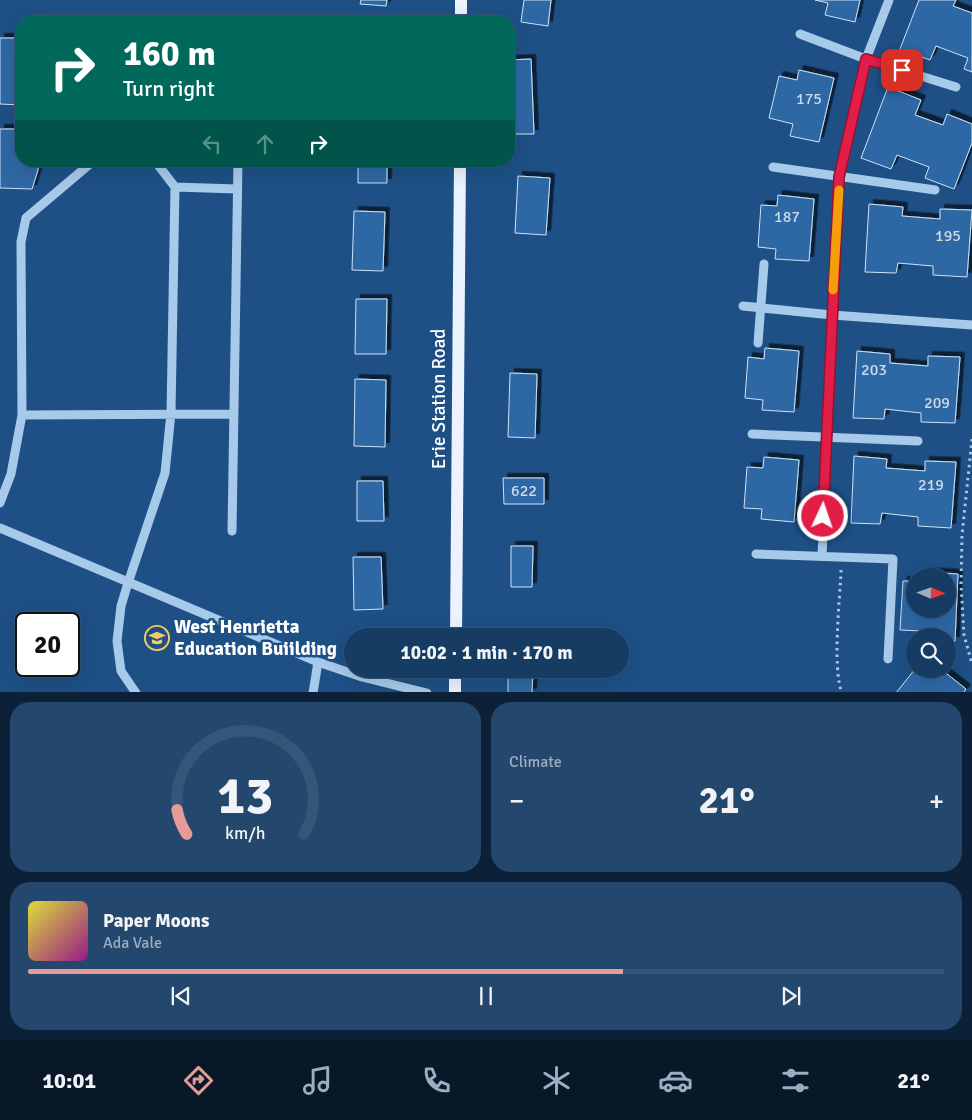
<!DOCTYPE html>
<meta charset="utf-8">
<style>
:root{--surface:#163c64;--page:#23476d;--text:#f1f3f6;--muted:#9eadbf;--line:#355678;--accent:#e69b98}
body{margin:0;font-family:Signika,sans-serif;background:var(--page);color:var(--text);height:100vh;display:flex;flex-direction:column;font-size:19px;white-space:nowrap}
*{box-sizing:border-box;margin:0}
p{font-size:16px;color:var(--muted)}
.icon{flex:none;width:28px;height:28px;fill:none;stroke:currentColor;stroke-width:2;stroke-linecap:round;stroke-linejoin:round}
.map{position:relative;height:692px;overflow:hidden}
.sheet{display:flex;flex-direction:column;gap:10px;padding:10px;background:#0c2137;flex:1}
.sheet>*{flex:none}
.top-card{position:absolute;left:15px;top:15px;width:500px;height:152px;border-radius:20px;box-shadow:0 5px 20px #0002,0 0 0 1px var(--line);background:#00695c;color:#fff;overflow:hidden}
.needle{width:32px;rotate:92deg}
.fabs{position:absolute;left:906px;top:568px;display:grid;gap:10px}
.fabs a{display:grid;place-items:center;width:50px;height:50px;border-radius:50%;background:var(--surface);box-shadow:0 5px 20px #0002,0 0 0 1px var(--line);font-size:25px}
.speed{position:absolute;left:15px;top:612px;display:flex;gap:10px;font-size:25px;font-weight:700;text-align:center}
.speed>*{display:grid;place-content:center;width:65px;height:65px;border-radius:50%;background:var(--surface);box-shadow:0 5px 20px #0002,0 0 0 1px var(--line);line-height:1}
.speed .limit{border:2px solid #111;border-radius:8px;background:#fff;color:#111}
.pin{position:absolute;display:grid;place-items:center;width:42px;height:42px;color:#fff;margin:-21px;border-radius:10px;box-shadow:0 2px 8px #0006}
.me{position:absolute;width:55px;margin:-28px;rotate:3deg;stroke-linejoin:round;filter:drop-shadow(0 0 4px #0008)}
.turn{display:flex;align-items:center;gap:18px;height:105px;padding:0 25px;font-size:22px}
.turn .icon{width:65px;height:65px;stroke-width:2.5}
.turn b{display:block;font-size:35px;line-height:42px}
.lanes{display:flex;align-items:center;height:48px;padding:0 25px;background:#0003;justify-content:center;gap:25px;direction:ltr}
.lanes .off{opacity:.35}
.big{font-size:38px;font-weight:700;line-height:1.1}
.sheet .tile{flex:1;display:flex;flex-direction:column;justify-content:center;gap:8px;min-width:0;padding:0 18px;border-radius:20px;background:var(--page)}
.sheet .dial{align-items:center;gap:0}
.dial svg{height:130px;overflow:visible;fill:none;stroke:var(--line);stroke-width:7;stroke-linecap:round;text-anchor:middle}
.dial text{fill:var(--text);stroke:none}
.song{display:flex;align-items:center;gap:15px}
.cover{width:60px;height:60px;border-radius:8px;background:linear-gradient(135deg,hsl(60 70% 55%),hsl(310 70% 35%))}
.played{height:5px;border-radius:2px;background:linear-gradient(90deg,var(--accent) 65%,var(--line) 65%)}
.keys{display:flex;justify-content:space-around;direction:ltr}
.heat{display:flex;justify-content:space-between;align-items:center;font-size:28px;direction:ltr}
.sheet .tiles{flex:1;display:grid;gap:10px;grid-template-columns:1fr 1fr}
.tile:last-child{grid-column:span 2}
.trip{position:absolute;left:344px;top:628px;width:285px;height:50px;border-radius:25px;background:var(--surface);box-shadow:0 5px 20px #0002,0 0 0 1px var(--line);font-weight:700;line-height:50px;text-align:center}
.tabs{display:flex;height:80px;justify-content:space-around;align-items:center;background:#091828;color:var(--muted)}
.tabs .icon{width:35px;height:35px}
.tabs .selected{color:var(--accent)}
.tabs b{font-size:22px;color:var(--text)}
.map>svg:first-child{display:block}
.building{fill:#2e68a4;stroke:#cce2f8;filter:url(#shadow)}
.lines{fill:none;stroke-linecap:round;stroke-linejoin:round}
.path{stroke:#a7c9ea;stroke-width:3;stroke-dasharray:2.5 4;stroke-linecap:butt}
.minor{stroke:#a7c9ea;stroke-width:9}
.major{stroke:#ebf3fe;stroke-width:12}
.route-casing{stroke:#92132f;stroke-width:12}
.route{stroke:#e11d48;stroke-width:9}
.slow{stroke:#f59e0b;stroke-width:9}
.labels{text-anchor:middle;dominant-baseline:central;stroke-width:5;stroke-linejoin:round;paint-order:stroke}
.number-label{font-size:16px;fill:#cbd9e8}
.street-label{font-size:19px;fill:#fff;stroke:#1e5086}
.poi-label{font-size:19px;font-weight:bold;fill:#fff;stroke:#1e5086;text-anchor:start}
</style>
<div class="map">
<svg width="972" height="693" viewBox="0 0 972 693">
<defs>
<filter id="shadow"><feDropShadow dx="4.5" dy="-4.5" stdDeviation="0" flood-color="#0009"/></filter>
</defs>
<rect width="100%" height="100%" fill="#1e5086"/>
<path class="building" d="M 361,0 L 387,0 L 386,6 L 360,4 Z
M 524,0 L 551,0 L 548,26 L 521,22 Z
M 815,0 L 860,0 L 855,22 L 825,15 L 828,3 Z
M 919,0 L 956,0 L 953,6 L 972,13 L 972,72 L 964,69 L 968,58 L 936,46 L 930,60 L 900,49 Z
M 0,38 L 21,38 L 21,105 L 0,104 Z
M 531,59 L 534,134 L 511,134 L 509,60 Z
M 799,70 L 834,78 L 819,142 L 790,136 L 793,124 L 769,118 L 779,76 L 797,80 Z
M 888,87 L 921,100 L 915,115 L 943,125 L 947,114 L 972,124 L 972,143 L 954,189 L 925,178 L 929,167 L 897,155 L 891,169 L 861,158 Z
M 0,129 L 21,129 L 21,161 L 38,161 L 38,170 L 32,189 L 0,188 Z
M 358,161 L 387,161 L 387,183 L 358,183 Z
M 518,176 L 550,178 L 546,235 L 515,233 Z
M 778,195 L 814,199 L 809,261 L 775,259 L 776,249 L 758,247 L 761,205 L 777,206 Z
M 869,204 L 903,207 L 902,216 L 940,219 L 940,209 L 972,210 L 967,277 L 933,275 L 933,266 L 898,263 L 896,273 L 865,272 Z
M 354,211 L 385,212 L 383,271 L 352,270 Z
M 356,299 L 387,299 L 386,354 L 355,354 Z
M 765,348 L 799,351 L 794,412 L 762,410 L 763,400 L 745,398 L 748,357 L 764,359 Z
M 857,351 L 890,354 L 890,363 L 928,366 L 928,356 L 960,357 L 955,423 L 921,422 L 921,413 L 885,409 L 884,419 L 853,418 Z
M 510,373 L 537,374 L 535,438 L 508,437 Z
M 355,379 L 386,380 L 385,447 L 354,446 Z
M 854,456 L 887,459 L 886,468 L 925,471 L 925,461 L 956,462 L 951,528 L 918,526 L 918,517 L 882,513 L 880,524 L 851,523 Z
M 764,457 L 799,460 L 794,522 L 761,519 L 762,509 L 744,508 L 747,467 L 763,468 Z
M 503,478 L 544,478 L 544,504 L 504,504 Z
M 357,481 L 383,481 L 384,521 L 357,521 Z
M 511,546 L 533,546 L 532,587 L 511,587 Z
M 353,557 L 381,557 L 383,609 L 354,610 Z
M 923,572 L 958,574 L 955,641 L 948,641 L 948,636 L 923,636 L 923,631 L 900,630 L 903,581 L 915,581 L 915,609 L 948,609 L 948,576 L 923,576 Z
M 508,669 L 533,669 L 532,693 L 508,693 Z
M 915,669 L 922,669 L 932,677 L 942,670 L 966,689 L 963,693 L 896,693 Z"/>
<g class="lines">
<path class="path" d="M 972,439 L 962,535 L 961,584 L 964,635 L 972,664
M 841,570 C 840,599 832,668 842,693"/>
<path class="minor" d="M 800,34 L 866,59 L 956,87
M 773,167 L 935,190
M 175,187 L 237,189
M 743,306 L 832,315 L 972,325
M 758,343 L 764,264
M 22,415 L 234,414
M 752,434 L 918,441
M 0,503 L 11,474 L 22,415 L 21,242 L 26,218 L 91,163 L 99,161
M 0,528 L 318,662 L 362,677 L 427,693
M 232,531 L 238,161
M 756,554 L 893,559 L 888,659
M 822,556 L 839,177 L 866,59 L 889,0
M 136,693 L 121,671 L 117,641 L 121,606 L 128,583 L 165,473 L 171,413 L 175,187 L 155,161
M 313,693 L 318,662"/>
<path class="major" d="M 461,21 L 461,0
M 456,636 L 460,161
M 455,693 L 455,669"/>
</g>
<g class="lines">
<defs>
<path id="route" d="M 823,516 L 839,177 L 866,59 L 902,70"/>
</defs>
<use href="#route" class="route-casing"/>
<use href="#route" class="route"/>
<path class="slow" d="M 833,290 L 839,190"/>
</g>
<defs>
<symbol id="school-ring" viewBox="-11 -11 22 22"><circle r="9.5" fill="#1e5086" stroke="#f9c866" stroke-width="1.5"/><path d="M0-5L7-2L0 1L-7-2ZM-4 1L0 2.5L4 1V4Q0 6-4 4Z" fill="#f9c866"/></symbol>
</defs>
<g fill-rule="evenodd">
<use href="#school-ring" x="143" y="624" width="28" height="28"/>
</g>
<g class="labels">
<g class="number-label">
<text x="809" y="99">175</text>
<text x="787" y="217">187</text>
<text x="948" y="236">195</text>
<text x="874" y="370">203</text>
<text x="937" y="403">209</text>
<text x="931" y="485">219</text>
<text x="524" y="491">622</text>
</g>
<g class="street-label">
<text transform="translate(439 399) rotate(-90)">Erie Station Road</text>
</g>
<g class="poi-label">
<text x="174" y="627">West Henrietta<tspan x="174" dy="22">Education Buiilding</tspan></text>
</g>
</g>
</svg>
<div class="fabs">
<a><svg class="needle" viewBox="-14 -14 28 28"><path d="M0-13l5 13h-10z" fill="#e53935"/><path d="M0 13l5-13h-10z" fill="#9eadbf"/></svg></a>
<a><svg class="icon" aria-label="search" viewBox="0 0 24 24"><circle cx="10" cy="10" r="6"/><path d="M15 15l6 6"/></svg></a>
</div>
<div class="speed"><div class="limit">20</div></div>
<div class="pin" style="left:902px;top:70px;background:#d93025"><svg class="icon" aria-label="arrive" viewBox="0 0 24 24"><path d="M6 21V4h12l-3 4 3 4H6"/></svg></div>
<svg class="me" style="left:823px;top:516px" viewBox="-20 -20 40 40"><circle r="17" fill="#e11d48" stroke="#fff" stroke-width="3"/><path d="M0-11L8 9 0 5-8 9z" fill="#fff"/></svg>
<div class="trip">10:02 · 1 min · 170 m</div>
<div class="top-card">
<div class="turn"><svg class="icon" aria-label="right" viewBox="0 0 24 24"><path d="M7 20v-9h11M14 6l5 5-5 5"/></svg><div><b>160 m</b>Turn right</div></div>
<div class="lanes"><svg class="icon off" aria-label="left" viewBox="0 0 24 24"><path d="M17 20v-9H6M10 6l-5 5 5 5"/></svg><svg class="icon off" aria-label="ahead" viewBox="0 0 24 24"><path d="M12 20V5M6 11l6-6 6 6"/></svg><svg class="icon" aria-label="right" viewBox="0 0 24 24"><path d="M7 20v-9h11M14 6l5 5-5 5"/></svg></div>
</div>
</div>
<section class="sheet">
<div class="tiles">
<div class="tile dial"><svg viewBox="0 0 100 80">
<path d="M14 69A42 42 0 1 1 86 69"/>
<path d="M14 69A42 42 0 0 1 8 54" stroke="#e69b98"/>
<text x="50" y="56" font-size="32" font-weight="700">13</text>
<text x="50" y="72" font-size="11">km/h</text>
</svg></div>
<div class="tile"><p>Climate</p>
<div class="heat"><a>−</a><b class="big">21°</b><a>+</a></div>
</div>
<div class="tile">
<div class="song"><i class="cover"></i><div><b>Paper Moons</b><p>Ada Vale</p></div></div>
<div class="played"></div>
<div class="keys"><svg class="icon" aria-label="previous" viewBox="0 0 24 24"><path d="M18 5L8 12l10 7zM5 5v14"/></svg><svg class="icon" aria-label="pause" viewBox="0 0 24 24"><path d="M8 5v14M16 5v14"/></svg><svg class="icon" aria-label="next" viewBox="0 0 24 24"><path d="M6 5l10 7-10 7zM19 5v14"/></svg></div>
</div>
</div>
</section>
<nav class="tabs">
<b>10:01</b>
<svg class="icon selected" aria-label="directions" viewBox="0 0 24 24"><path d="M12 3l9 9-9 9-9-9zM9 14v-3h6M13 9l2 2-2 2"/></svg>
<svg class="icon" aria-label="music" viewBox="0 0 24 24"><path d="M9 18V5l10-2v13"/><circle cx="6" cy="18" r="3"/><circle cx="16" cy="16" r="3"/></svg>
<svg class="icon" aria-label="phone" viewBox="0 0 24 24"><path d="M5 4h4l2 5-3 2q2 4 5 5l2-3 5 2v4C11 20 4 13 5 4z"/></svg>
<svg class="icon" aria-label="climate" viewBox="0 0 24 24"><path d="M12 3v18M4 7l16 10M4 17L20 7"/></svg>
<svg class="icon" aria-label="car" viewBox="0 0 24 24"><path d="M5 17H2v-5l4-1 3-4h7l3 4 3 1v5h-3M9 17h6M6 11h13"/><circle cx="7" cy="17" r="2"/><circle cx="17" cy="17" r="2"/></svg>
<svg class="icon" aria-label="filters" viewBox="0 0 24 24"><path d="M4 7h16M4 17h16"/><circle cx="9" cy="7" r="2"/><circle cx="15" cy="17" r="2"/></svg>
<b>21°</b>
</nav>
